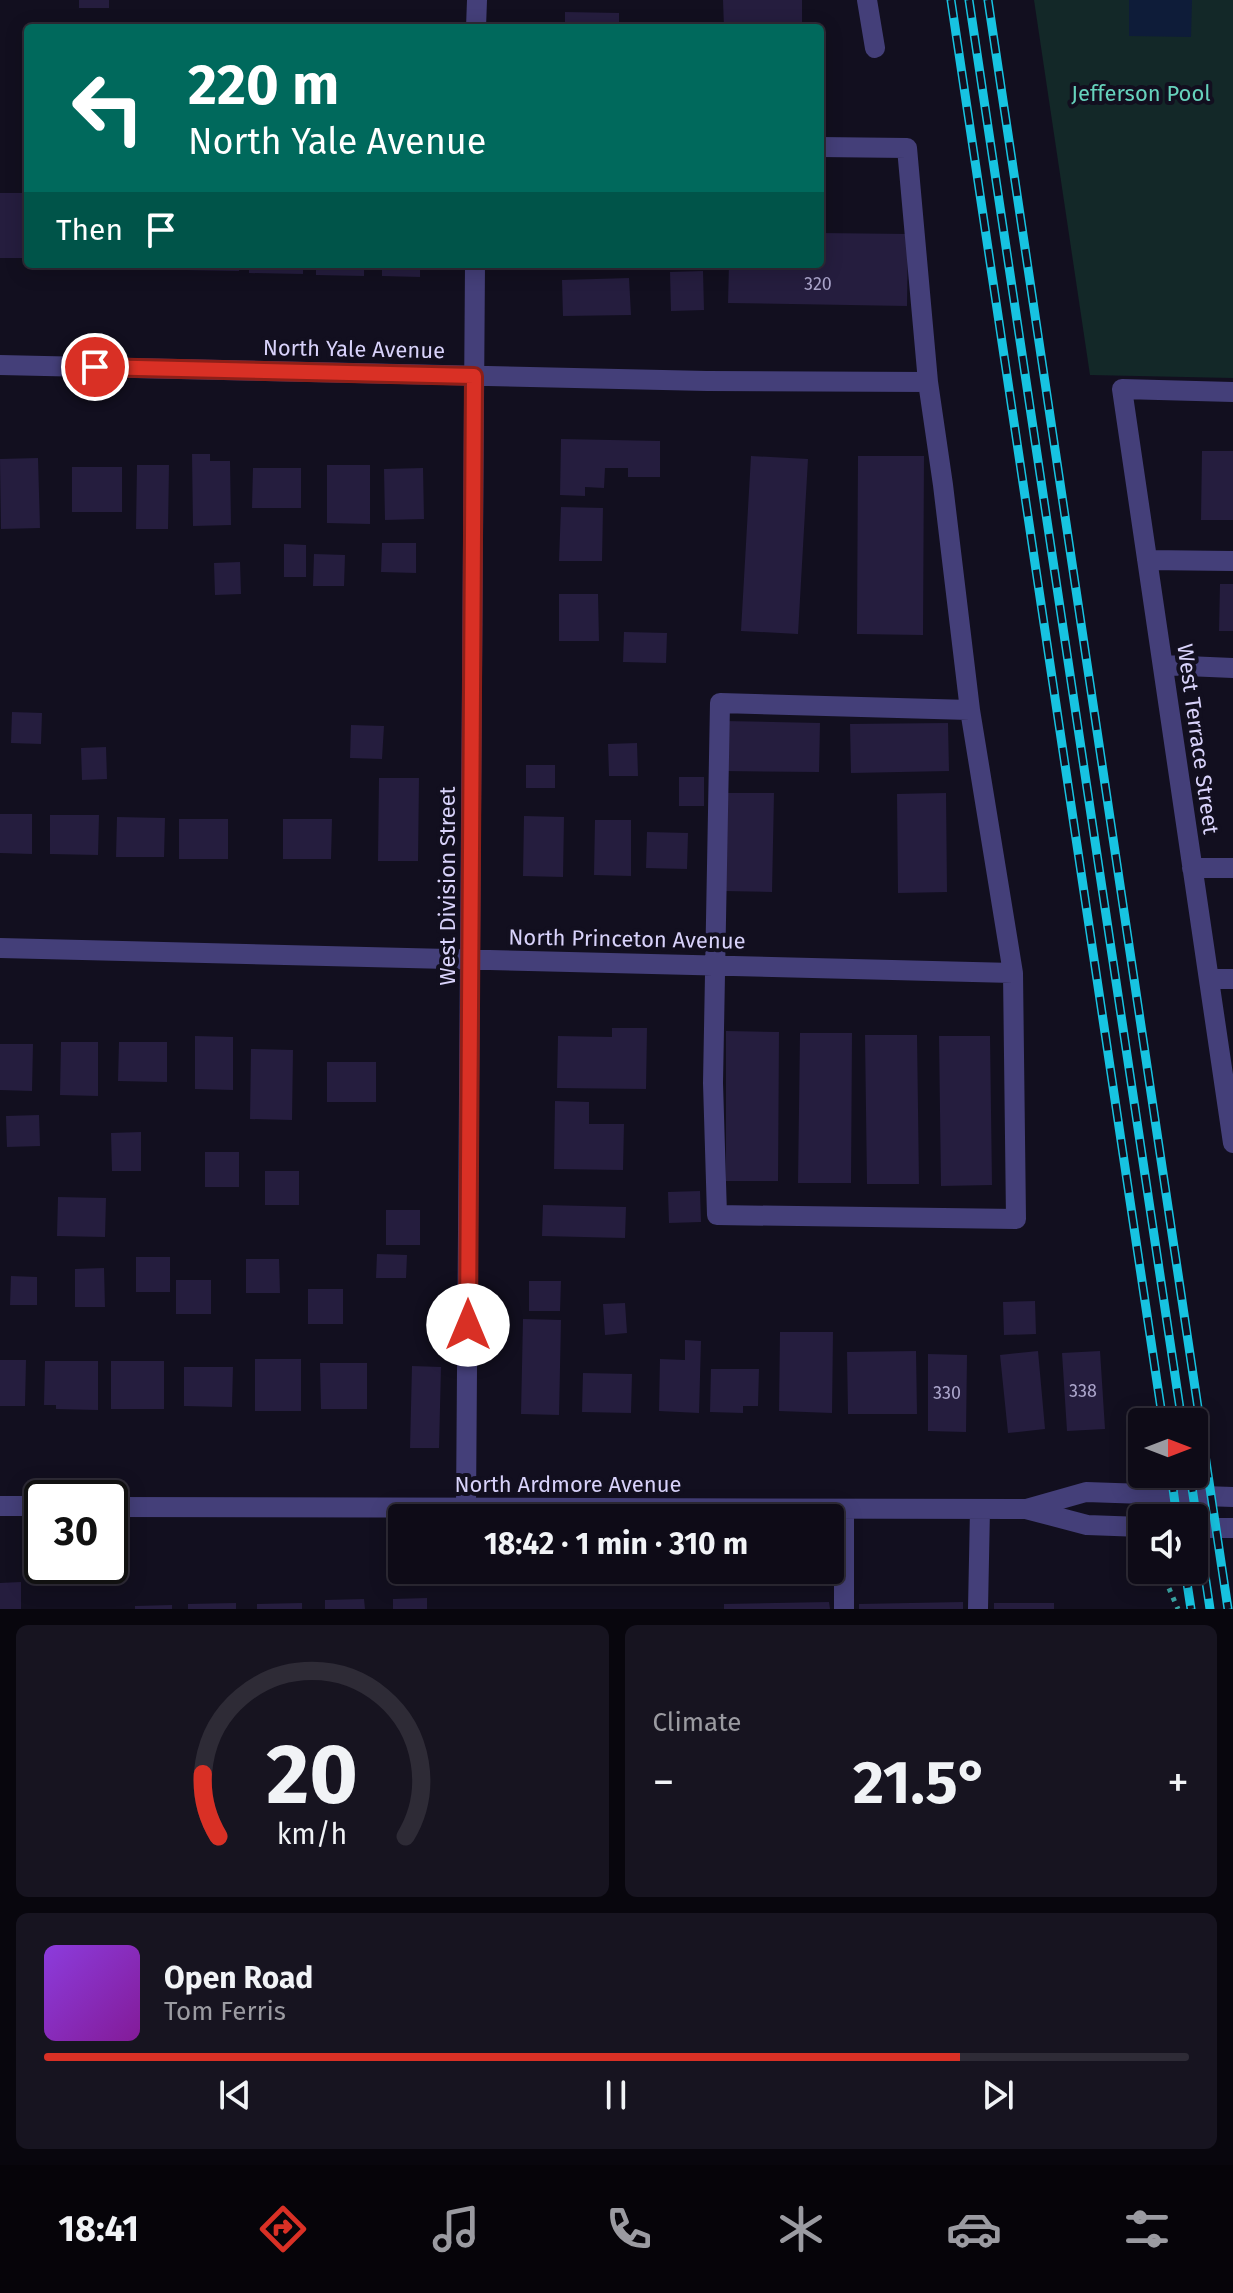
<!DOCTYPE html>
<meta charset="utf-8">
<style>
:root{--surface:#0e0b17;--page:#171420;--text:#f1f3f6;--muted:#9b9ba1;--line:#2e2b36;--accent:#d93025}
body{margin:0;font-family:"Fira Sans",sans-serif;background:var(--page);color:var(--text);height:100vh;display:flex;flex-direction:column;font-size:30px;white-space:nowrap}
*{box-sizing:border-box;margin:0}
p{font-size:26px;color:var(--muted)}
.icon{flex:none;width:44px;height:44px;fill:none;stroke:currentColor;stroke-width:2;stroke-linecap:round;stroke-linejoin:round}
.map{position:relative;height:1609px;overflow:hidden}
.side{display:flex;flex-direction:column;gap:16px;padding:16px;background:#08060d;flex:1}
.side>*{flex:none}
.top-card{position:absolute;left:24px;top:24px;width:800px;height:244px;border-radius:8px;box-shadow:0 4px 20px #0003,0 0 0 2px var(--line);background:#00695c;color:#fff;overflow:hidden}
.needle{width:52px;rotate:90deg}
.controls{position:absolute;left:1128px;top:1408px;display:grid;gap:16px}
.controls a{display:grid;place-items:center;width:80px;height:80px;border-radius:8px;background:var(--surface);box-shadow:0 4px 20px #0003,0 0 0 2px var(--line);font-size:40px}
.speed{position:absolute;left:24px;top:1480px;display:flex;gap:16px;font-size:40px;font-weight:700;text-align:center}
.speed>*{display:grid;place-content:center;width:104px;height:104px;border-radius:50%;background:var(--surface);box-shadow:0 4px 20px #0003,0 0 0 2px var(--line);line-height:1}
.speed .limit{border:4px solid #111;border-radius:12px;background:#fff;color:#111}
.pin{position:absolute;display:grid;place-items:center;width:68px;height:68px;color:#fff;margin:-34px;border:4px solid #fff;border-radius:50%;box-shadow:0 2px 8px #0007}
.me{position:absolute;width:88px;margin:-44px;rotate:0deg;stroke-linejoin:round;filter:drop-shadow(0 0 6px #0008)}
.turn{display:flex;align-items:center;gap:28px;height:168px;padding:0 32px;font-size:36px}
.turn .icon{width:104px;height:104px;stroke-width:2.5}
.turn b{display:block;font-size:56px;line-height:68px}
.then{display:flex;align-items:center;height:76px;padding:0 32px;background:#0003;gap:16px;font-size:30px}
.big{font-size:60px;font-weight:700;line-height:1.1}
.side .tile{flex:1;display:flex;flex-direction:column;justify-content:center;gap:12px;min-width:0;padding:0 28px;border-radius:12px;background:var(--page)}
.side .dial{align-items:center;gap:0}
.dial svg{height:208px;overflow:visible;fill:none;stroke:var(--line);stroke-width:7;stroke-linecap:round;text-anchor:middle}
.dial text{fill:var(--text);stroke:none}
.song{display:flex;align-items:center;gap:24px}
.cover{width:96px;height:96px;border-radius:12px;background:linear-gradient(135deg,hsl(270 70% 55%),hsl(290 70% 35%))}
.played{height:8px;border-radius:4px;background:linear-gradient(90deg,var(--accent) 80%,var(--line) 80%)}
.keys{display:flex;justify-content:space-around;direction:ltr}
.heat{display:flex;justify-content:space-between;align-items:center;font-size:44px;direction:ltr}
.side .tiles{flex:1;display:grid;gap:16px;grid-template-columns:1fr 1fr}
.tile:last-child{grid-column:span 2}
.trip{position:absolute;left:388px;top:1504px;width:456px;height:80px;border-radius:8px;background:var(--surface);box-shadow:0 4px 20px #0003,0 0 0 2px var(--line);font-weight:700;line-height:80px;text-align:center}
.tabs{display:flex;height:128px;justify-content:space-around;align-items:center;background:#060409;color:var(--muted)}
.tabs .icon{width:56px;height:56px}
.tabs .current{color:var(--accent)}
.tabs b{font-size:36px;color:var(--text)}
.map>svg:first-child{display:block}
.green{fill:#132828}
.water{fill:#0e1c39}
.building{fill:#251d3e}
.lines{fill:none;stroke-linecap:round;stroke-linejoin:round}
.path{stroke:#3aa6a5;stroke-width:5;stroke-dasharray:4 6;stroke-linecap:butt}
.minor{stroke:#443f79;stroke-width:20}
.rail-casing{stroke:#17c3e1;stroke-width:9}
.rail{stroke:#120f1f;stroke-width:6;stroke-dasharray:18;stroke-linecap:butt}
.route-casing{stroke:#8d1f18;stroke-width:20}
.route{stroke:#d93025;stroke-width:14}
.labels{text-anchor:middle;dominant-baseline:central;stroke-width:8;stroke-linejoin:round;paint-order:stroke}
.number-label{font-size:18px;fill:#aba5cb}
.park-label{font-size:22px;fill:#66d2bc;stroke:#120f1f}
.street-label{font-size:22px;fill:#d8d2fa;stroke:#120f1f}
</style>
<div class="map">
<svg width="1233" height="1609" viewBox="0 0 1233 1609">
<rect width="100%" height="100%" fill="#120f1f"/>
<path class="green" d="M 1034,0 L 1233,0 L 1233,378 L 1090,375 Z"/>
<path class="water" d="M 1129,0 L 1192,0 L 1191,37 L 1129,36 Z"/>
<path class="building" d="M 79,0 L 109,0 L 109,8 L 79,8 Z
M 723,0 L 802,0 L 802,28 L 724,28 Z
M 565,12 L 619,13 L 619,28 L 565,28 Z
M 0,193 L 28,193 L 28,258 L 0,258 Z
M 820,233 L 908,234 L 907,306 L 728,303 L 729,264 L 820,264 Z
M 117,264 L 171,264 L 171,269 L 117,269 Z
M 185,264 L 239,264 L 239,271 L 185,270 Z
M 249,264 L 303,264 L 303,274 L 249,273 Z
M 316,264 L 364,264 L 364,276 L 316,275 Z
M 382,264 L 420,264 L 420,277 L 382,276 Z
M 703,271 L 704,310 L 671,311 L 670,272 Z
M 629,278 L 631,315 L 563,316 L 562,280 Z
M 561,439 L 660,441 L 660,477 L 628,477 L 628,468 L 605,468 L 604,488 L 585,487 L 585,496 L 560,495 Z
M 1202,451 L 1233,451 L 1233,520 L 1201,520 Z
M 192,454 L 210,454 L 210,461 L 230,461 L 231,525 L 193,526 Z
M 751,456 L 808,459 L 798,634 L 741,631 Z
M 858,456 L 924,456 L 923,635 L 857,634 Z
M 38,458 L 40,528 L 1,529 L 0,459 Z
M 137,465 L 169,465 L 168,529 L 136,529 Z
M 327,465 L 370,465 L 370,524 L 327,523 Z
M 72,467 L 122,467 L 122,512 L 72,512 Z
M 253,468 L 301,468 L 301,508 L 252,508 Z
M 423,468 L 424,519 L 385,520 L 384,469 Z
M 561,507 L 603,508 L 602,561 L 559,561 Z
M 382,543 L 416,543 L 416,573 L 381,572 Z
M 284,544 L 306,545 L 306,577 L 284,577 Z
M 314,554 L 345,555 L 344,586 L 313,586 Z
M 240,562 L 241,594 L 215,595 L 214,563 Z
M 1220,584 L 1233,584 L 1233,631 L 1219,631 Z
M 559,594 L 598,594 L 599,641 L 559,641 Z
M 624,632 L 667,633 L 666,663 L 623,662 Z
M 12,712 L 42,713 L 41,744 L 11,743 Z
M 723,721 L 820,723 L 819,772 L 722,771 Z
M 948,723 L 949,771 L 851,773 L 850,724 Z
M 351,725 L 384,726 L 382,759 L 350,758 Z
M 637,743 L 638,776 L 609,776 L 608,744 Z
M 106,747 L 107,779 L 82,780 L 81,748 Z
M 526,765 L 555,765 L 555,788 L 526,788 Z
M 679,777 L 704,777 L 704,806 L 679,806 Z
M 379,778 L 419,778 L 418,861 L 378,861 Z
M 725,793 L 774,793 L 772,892 L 724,891 Z
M 946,793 L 947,892 L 898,893 L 897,794 Z
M 0,814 L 32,814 L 32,854 L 0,853 Z
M 50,815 L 99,815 L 98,855 L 50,854 Z
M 524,816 L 564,817 L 563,877 L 523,876 Z
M 117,817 L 165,818 L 164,857 L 116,857 Z
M 179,819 L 228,819 L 228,859 L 179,859 Z
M 283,819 L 332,819 L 331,859 L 283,859 Z
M 595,820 L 631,820 L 631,876 L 594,875 Z
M 647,832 L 688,833 L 687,869 L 646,868 Z
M 612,1028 L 647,1028 L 646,1089 L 557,1088 L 558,1036 L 612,1037 Z
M 726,1031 L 779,1032 L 778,1181 L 726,1181 Z
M 800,1033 L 852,1033 L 851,1183 L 798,1183 Z
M 865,1035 L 917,1035 L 919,1184 L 867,1184 Z
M 195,1036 L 233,1037 L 233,1090 L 195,1089 Z
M 939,1036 L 990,1036 L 992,1185 L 941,1186 Z
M 61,1042 L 98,1042 L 98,1096 L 60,1095 Z
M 119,1042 L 167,1042 L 167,1082 L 118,1081 Z
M 0,1044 L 33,1044 L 32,1091 L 0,1090 Z
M 251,1049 L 293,1050 L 292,1120 L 250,1119 Z
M 327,1062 L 376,1062 L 376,1102 L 327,1102 Z
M 555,1101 L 589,1102 L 589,1124 L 624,1124 L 623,1170 L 554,1169 Z
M 39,1115 L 40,1146 L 7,1147 L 6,1116 Z
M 141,1132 L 141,1171 L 112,1171 L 111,1133 Z
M 205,1152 L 239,1152 L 239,1187 L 205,1187 Z
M 265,1171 L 299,1171 L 299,1205 L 265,1205 Z
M 700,1191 L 701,1222 L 669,1223 L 668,1192 Z
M 58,1197 L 106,1198 L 105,1237 L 57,1236 Z
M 543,1205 L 626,1207 L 625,1238 L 542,1236 Z
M 386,1210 L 420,1210 L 420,1245 L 386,1245 Z
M 377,1254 L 407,1255 L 406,1278 L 376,1278 Z
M 136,1257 L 170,1257 L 170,1292 L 136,1292 Z
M 246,1259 L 279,1259 L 280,1293 L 246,1293 Z
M 104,1268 L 105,1307 L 75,1307 L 75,1269 Z
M 11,1276 L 37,1277 L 37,1305 L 10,1305 Z
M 176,1280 L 211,1280 L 211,1314 L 176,1314 Z
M 529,1281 L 561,1281 L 560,1311 L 529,1311 Z
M 308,1289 L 343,1289 L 343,1324 L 308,1324 Z
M 1035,1301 L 1036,1334 L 1004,1335 L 1003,1302 Z
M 625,1303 L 627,1333 L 605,1335 L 603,1304 Z
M 523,1319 L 561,1320 L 559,1415 L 521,1414 Z
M 780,1332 L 833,1332 L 832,1413 L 779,1411 Z
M 685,1340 L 701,1341 L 699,1413 L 659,1411 L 660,1359 L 685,1360 Z
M 916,1351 L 917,1414 L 848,1414 L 847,1352 Z
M 1038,1351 L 1045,1429 L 1008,1433 L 1000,1355 Z
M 1100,1351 L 1105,1429 L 1067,1431 L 1062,1353 Z
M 928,1354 L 967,1355 L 966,1432 L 928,1431 Z
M 255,1359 L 301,1359 L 301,1411 L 255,1411 Z
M 0,1360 L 26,1360 L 25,1406 L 0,1406 Z
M 45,1361 L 98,1361 L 98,1410 L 56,1409 L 56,1405 L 44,1405 Z
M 111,1361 L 164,1361 L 164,1409 L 111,1409 Z
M 320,1363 L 367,1363 L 367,1409 L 321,1409 Z
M 412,1366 L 441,1367 L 439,1448 L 410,1448 Z
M 184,1367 L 233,1367 L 232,1407 L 184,1406 Z
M 711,1369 L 759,1369 L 758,1406 L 743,1406 L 743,1413 L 710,1412 Z
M 583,1373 L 632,1374 L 631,1413 L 582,1412 Z
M 21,1582 L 21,1609 L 0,1609 L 0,1583 Z
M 427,1598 L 427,1609 L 393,1609 L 393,1599 Z
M 364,1599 L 365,1609 L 325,1609 L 325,1600 Z
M 829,1602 L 830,1609 L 724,1609 L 724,1604 Z
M 963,1602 L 963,1609 L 859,1609 L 859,1604 Z
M 236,1603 L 236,1609 L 188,1609 L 188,1604 Z
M 302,1603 L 302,1609 L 257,1609 L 257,1604 Z
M 994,1603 L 1054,1603 L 1054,1609 L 994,1609 Z
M 172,1605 L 172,1609 L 135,1609 L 135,1606 Z"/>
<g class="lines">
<path class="path" d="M 1161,1570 L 1178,1609"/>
<path class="minor" d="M 867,0 L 875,48
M 476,28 L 477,0
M 0,365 L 707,381 L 928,382 L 907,148 L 820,147
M 928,382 L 943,485 L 970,710
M 1233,392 L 1122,389 L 1233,1143
M 1147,560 L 1233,561
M 1163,665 L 1233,668
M 720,703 L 970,710 L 1013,973 L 1016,1219 L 717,1215 L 713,1083 Z
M 1192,868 L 1233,868
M 0,948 L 1013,973
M 1209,979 L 1233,979
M 0,1506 L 42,1506
M 110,1507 L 1026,1509 L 1087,1525 L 1142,1527
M 466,1508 L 475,264
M 1026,1509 L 1086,1492 L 1233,1497
M 1194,1528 L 1233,1528
M 844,1609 L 844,1509
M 978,1609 L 980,1509"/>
<defs>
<path id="rail" d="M 951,0 L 1163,1422
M 969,0 L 1182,1422
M 988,0 L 1228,1609
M 1171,1474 L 1177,1518
M 1190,1474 L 1210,1609
M 1185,1570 L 1191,1609"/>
</defs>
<use href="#rail" class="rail-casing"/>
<use href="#rail" class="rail"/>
</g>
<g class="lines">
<defs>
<path id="route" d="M 95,367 L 474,376 L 468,1325"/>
</defs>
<use href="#route" class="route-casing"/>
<use href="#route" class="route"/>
</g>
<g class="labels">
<g class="number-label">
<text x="818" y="284">320</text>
<text x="1083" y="1391">338</text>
<text x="947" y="1393">330</text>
</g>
<g class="park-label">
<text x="1141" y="93">Jefferson Pool</text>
</g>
<g class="street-label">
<text transform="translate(354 349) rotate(1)">North Yale Avenue</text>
<text transform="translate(1198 739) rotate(82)">West Terrace Street</text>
<text transform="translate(447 886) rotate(-90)">West Division Street</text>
<text transform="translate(627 939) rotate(1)">North Princeton Avenue</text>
<text x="568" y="1484">North Ardmore Avenue</text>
</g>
</g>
</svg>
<div class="controls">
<a><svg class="needle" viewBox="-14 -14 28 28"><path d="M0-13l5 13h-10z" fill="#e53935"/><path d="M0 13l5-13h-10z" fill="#9b9ba1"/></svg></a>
<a><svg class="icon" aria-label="sound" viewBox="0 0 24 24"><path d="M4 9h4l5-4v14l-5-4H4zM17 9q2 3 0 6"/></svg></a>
</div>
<div class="speed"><div class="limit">30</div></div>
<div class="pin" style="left:95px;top:367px;background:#d93025"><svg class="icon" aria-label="arrive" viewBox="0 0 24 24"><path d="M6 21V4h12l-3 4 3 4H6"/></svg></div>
<svg class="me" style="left:468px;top:1325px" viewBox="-20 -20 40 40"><circle r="19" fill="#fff"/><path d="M0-13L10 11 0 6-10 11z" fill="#d93025"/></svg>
<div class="trip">18:42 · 1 min · 310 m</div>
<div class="top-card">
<div class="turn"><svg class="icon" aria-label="left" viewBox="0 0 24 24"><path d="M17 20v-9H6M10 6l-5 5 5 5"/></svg><div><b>220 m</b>North Yale Avenue</div></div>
<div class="then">Then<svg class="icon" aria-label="arrive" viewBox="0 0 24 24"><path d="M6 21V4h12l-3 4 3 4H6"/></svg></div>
</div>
</div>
<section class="side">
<div class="tiles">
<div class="tile dial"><svg viewBox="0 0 100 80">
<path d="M14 69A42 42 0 1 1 86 69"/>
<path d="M14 69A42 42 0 0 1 8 45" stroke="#d93025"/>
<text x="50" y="56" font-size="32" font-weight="700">20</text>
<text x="50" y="72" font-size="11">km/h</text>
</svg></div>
<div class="tile"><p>Climate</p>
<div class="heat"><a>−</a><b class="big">21.5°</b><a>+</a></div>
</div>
<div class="tile">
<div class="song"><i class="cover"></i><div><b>Open Road</b><p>Tom Ferris</p></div></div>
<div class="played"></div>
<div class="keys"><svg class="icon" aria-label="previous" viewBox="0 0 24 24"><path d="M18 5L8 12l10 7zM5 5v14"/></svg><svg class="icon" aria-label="pause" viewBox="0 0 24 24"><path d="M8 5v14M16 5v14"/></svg><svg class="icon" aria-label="next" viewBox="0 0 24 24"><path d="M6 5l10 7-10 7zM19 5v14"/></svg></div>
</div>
</div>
</section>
<nav class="tabs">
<b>18:41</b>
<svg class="icon current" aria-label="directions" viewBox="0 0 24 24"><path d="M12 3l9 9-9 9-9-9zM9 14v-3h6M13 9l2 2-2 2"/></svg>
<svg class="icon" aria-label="music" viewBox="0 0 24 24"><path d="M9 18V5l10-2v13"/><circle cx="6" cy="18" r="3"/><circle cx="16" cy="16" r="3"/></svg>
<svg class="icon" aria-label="phone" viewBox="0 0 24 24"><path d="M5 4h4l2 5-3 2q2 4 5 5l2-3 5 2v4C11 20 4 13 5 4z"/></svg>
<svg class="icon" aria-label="climate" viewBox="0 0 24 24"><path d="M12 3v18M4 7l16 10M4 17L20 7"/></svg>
<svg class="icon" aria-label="car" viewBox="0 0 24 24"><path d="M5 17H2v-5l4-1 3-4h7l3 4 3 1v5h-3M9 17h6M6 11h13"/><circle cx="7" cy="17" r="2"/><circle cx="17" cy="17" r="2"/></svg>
<svg class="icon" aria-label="filters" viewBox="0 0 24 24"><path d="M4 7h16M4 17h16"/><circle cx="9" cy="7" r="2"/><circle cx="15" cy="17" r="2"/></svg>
</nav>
